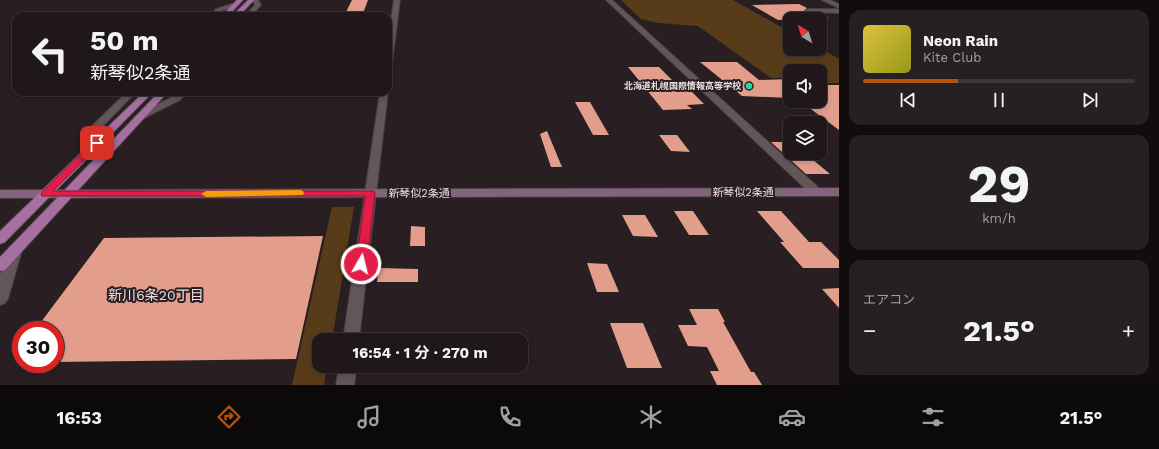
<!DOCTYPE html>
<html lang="ja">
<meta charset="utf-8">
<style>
:root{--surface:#1f171a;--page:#272023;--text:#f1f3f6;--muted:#a19fa2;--line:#3c3639;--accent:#b45309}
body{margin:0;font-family:"Work Sans","Noto Sans JP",sans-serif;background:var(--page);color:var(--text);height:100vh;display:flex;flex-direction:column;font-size:15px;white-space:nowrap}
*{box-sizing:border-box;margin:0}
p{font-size:13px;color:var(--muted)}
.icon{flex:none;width:22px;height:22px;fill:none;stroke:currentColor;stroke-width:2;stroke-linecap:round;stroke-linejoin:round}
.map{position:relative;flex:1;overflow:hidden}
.sheet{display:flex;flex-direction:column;gap:10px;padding:10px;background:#110d0e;width:320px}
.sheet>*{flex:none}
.guide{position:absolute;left:12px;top:12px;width:380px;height:84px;border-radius:12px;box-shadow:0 2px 6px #0003,0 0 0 1px var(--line);background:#1f171a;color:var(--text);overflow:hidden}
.needle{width:26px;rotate:322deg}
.tools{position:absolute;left:783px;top:12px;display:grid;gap:8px}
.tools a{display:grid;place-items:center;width:44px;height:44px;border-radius:8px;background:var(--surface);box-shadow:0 2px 6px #0003,0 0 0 1px var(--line);font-size:20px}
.speed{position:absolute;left:12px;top:321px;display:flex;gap:8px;font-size:20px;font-weight:700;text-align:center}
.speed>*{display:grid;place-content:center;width:52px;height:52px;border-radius:50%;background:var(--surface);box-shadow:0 2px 6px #0003,0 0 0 1px var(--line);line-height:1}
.speed .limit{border:6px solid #d22;background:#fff;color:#111}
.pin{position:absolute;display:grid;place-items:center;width:34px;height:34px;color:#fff;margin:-17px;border-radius:8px;box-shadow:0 2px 6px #0006}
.me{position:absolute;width:44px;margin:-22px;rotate:8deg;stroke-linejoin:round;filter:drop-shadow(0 0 3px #0008)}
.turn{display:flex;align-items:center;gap:14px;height:84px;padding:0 12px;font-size:18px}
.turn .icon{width:52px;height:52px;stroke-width:2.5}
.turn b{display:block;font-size:28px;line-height:34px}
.big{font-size:30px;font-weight:700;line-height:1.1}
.sheet .tile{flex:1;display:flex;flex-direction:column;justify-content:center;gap:6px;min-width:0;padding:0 14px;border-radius:12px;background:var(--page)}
.sheet .dial{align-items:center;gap:0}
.dial b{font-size:52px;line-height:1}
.song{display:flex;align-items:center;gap:12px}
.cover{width:48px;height:48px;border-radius:6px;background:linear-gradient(135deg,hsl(50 70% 55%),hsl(60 70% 35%))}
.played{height:4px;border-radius:2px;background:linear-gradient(90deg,var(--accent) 35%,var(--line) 35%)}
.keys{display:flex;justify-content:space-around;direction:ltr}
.heat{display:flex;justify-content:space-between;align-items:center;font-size:22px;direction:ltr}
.trip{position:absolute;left:312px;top:333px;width:216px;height:40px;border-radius:12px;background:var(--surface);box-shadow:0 2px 6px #0003,0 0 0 1px var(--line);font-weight:700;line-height:40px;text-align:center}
.tab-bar{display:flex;height:64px;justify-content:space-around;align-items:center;background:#0c090a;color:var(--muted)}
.tab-bar .icon{width:28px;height:28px}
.tab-bar .selected{color:var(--accent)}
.tab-bar b{font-size:18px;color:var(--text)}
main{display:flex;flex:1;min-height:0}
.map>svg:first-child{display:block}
.green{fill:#583c1a}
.building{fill:#e39e8b}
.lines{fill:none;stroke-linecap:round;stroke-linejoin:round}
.street-casing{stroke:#453d3e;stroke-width:2}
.secondary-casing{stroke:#453d3e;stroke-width:2}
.primary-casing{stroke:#453d3e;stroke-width:2}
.street{fill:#625659;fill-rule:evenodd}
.secondary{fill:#83637d;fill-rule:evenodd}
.primary{fill:#a56fa0;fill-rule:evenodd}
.route{fill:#e11d48;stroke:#92132f}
.slow{fill:#f59e0b}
.poi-dot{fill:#27d5ad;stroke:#291f22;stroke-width:1.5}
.labels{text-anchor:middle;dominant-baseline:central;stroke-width:4;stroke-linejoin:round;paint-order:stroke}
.far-poi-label{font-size:9px;font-weight:bold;fill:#e7e0e1;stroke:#291f22;text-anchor:end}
.street-label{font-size:11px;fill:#e7e0e1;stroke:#291f22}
.near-neighbourhood-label{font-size:14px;fill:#ecdee1;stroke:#291f22}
</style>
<main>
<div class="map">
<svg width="839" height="385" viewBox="0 0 839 385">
<rect width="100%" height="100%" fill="#291f22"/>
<path class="green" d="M 621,0 L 733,0 L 790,32 L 790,49 L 820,48 L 839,59 L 839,83 L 820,83 L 820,71 L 790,71 L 790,78 L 771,78 L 698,26 L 658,23 L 641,19 Z
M 332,207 L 354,207 L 332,340 L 319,340 L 319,366 L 327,366 L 324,385 L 292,385 Z"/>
<path class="building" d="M 352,0 L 368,0 L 362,16 L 344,16 Z
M 799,4 L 807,8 L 804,11 L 805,13 L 820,14 L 829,18 L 778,20 L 752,5 Z
M 700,62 L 737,62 L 759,80 L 790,79 L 790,98 L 742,96 Z
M 628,67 L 659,67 L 674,82 L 682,82 L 704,104 L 687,105 L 692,109 L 663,110 Z
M 820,85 L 839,85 L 839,130 L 800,101 L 820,101 Z
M 575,102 L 590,102 L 609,135 L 593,135 Z
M 547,131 L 562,167 L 551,167 L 540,134 Z
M 659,135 L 677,135 L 690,152 L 671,151 Z
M 771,142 L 790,142 L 790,154 L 806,154 L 830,174 L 806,174 Z
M 674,211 L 693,211 L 709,235 L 689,235 Z
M 757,211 L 781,211 L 809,242 L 821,242 L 839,260 L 839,268 L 803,268 L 780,242 L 784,242 Z
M 622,215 L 645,215 L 658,237 L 633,236 Z
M 411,226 L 425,227 L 425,246 L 410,246 Z
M 323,236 L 296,359 L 55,362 L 55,330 L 35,330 L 104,238 Z
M 587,263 L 607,264 L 619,292 L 597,292 Z
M 379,268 L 418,269 L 418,282 L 377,282 Z
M 839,288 L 839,308 L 822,289 Z
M 689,309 L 718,309 L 725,322 L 723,322 L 751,372 L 754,372 L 762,385 L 717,385 L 710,371 L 719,371 L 707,347 L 688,346 L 678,325 L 697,325 Z
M 610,323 L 643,323 L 662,368 L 627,368 Z"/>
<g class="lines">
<defs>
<path id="street" d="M 252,0 L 258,0 L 261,5 L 251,16 L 245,16 L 255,5 Z
M 394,0 L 400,0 L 392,64 L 388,66 L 388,39 Z
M 606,0 L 612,0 L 820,189 L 822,192 L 820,195 L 812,195 Z
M 822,0 L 830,0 L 839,4 L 839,8 Z
M 235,3 L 237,4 L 237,6 L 220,11 L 216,16 L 209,16 L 216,9 Z
M 808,9 L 839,9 L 839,13 L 806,12 L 805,11 Z
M 127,92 L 136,92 L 101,128 L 102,143 L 101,145 L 93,145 L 92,143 L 91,127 Z
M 178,92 L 187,92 L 180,100 L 144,118 L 141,119 L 136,116 L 174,96 Z
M 380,92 L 388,92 L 359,340 L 343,340 Z
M 15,245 L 20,246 L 22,250 L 8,299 L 5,303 L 0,305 L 0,275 L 8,250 L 10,246 Z
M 339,366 L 357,366 L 354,385 L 336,385 Z"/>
<path id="secondary" d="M 839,188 L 839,196 L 0,198 L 0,190 Z"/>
<path id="primary" d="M 237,0 L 243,0 L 228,16 L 221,16 Z
M 248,0 L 254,0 L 239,16 L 234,16 L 234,14 Z
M 144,92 L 153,92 L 5,242 L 0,244 L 0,231 Z
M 159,92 L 168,92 L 5,270 L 0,271 L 0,257 Z"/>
</defs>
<use href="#street" class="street-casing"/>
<use href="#secondary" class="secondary-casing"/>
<use href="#primary" class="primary-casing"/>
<use href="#street" class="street"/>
<use href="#secondary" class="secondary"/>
<use href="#primary" class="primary"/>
</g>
<path class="route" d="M 94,141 L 100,141 L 101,143 L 53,191 L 374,191 L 375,193 L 367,264 L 365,267 L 357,267 L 356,264 L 365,196 L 42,196 L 41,194 L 42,192 Z"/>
<path class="slow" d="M 300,190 L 303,191 L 304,193 L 303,195 L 206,197 L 201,194 L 206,191 Z"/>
<circle class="poi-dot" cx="749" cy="86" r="4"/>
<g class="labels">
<g class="far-poi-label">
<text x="741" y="86">北海道札幌国際情報高等学校</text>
</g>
<g class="street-label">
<text x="743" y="192">新琴似2条通</text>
<text x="419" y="193">新琴似2条通</text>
</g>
<g class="near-neighbourhood-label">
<text x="156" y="295">新川6条20丁目</text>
</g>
</g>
</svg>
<div class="tools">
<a><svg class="needle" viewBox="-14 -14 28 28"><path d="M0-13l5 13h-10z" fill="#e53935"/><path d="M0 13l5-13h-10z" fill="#a19fa2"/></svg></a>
<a><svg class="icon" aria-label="sound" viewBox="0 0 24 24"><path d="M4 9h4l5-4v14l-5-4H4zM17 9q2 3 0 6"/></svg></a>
<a><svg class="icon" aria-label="layers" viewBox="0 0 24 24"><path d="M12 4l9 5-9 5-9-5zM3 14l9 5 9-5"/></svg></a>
</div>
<div class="speed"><div class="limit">30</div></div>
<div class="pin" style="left:97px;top:143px;background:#d93025"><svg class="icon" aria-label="arrive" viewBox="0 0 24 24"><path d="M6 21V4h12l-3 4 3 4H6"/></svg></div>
<svg class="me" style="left:361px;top:264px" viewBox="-20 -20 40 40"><circle r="17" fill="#e11d48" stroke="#fff" stroke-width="3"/><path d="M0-11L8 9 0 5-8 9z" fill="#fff"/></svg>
<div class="trip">16:54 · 1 分 · 270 m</div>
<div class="guide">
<div class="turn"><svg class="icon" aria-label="left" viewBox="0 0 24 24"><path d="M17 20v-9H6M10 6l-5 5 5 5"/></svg><div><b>50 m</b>新琴似2条通</div></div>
</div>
</div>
<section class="sheet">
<div class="tile">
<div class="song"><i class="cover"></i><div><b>Neon Rain</b><p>Kite Club</p></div></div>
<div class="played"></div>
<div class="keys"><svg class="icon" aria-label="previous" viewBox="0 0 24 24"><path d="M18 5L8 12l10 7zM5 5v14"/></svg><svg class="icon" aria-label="pause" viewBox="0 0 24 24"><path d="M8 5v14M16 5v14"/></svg><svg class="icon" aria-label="next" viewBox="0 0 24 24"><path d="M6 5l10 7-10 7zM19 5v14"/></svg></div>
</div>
<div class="tile dial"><b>29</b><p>km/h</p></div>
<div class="tile"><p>エアコン</p>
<div class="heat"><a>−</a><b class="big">21.5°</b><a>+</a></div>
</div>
</section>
</main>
<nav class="tab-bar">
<b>16:53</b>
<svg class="icon selected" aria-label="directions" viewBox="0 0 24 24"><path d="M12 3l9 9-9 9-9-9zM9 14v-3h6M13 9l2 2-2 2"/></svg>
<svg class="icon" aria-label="music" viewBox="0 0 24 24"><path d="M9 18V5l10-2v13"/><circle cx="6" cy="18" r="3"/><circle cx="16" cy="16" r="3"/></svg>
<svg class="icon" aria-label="phone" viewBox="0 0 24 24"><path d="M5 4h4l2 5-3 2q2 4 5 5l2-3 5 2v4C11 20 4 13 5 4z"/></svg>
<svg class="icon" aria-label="climate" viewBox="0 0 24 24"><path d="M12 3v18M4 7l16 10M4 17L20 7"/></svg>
<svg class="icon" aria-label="car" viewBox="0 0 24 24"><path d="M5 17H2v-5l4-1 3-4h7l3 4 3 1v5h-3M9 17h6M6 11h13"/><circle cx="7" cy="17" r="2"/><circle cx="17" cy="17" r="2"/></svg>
<svg class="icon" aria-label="filters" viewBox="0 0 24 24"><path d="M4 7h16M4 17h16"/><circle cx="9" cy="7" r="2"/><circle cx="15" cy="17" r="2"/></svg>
<b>21.5°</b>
</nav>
